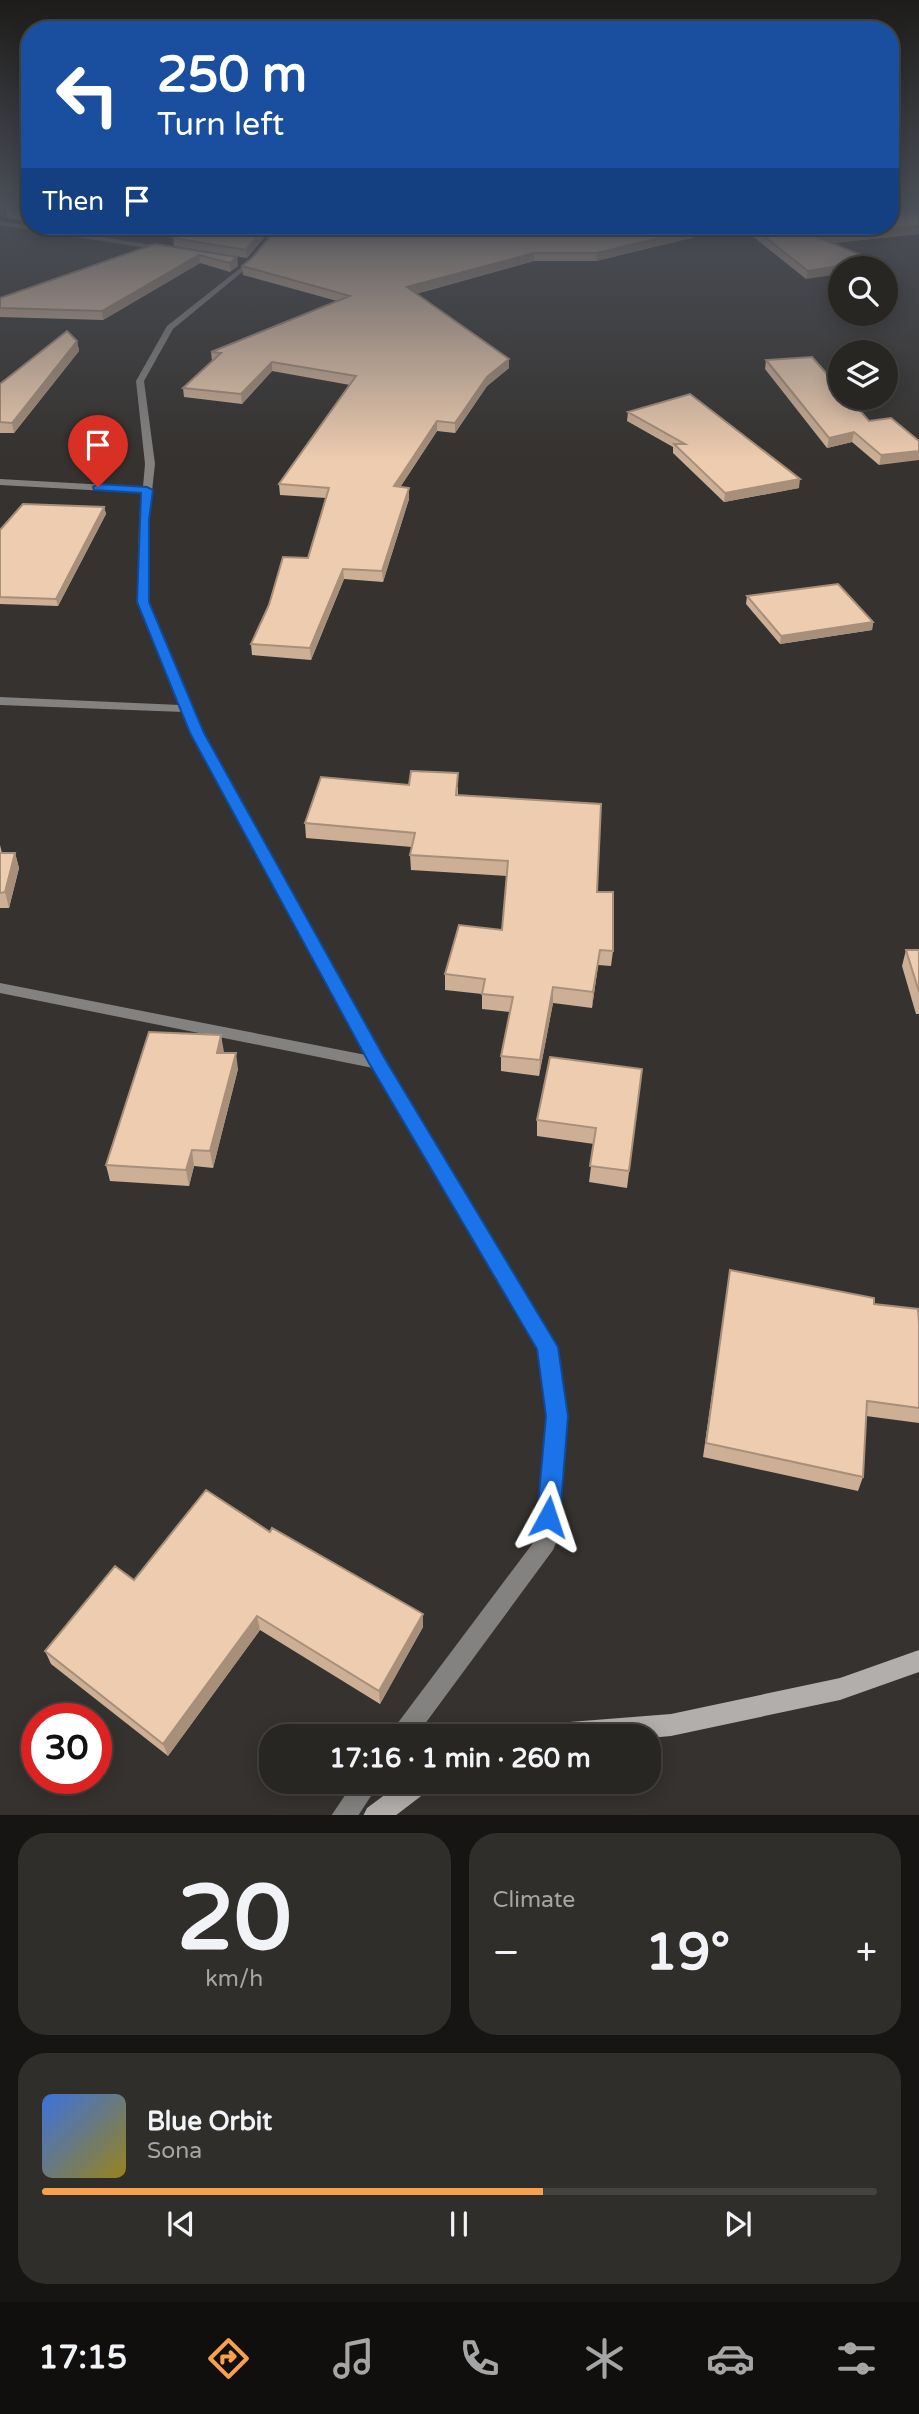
<!DOCTYPE html>
<meta charset="utf-8">
<style>
:root{--surface:#282623;--page:#302e2b;--text:#f1f3f6;--muted:#a5a5a6;--line:#444341;--accent:#f9a04c}
body{margin:0;font-family:"Varela Round",sans-serif;background:var(--page);color:var(--text);height:100vh;display:flex;flex-direction:column;font-size:26px;white-space:nowrap}
*{box-sizing:border-box;margin:0}
p{font-size:23px;color:var(--muted)}
.icon{flex:none;width:38px;height:38px;fill:none;stroke:currentColor;stroke-width:2;stroke-linecap:round;stroke-linejoin:round}
.map{position:relative;height:1815px;overflow:hidden}
.panel{display:flex;flex-direction:column;gap:18px;padding:18px;background:#161513;flex:1}
.panel>*{flex:none}
.top-card{position:absolute;left:21px;top:21px;width:878px;height:214px;border-radius:28px;box-shadow:0 4px 18px #0003,0 0 0 2px var(--line);background:#1a4fa0;color:#fff;overflow:hidden}
.controls{position:absolute;left:828px;top:256px;display:grid;gap:14px}
.controls a{display:grid;place-items:center;width:70px;height:70px;border-radius:50%;background:var(--surface);box-shadow:0 4px 18px #0003,0 0 0 2px var(--line);font-size:35px}
.speed{position:absolute;left:21px;top:1703px;display:flex;gap:14px;font-size:35px;font-weight:700;text-align:center}
.speed>*{display:grid;place-content:center;width:91px;height:91px;border-radius:50%;background:var(--surface);box-shadow:0 4px 18px #0003,0 0 0 2px var(--line);line-height:1}
.speed .limit{border:10px solid #d22;background:#fff;color:#111}
.pin{position:absolute;display:grid;place-items:center;width:60px;height:60px;color:#fff;margin:-72px -30px;border-radius:50% 50% 50% 0;rotate:-45deg;box-shadow:0 0 7px #0007}
.pin .icon{rotate:45deg}
.me{position:absolute;width:77px;margin:-38px;rotate:5deg;stroke-linejoin:round;filter:drop-shadow(0 0 5px #0008)}
.turn{display:flex;align-items:center;gap:24px;height:147px;padding:0 21px;font-size:32px}
.turn .icon{width:91px;height:91px;stroke-width:2.5}
.turn b{display:block;font-size:49px;line-height:60px}
.then{display:flex;align-items:center;height:66px;padding:0 21px;background:#0003;gap:14px;font-size:26px}
.big{font-size:52px;font-weight:700;line-height:1.1}
.panel .widget{flex:1;display:flex;flex-direction:column;justify-content:center;gap:10px;min-width:0;padding:0 24px;border-radius:28px;background:var(--page)}
.panel .dial{align-items:center;gap:0}
.dial b{font-size:91px;line-height:1}
.song{display:flex;align-items:center;gap:21px}
.cover{width:84px;height:84px;border-radius:10px;background:linear-gradient(135deg,hsl(220 70% 55%),hsl(50 70% 35%))}
.played{height:7px;border-radius:4px;background:linear-gradient(90deg,var(--accent) 60%,var(--line) 60%)}
.keys{display:flex;justify-content:space-around;direction:ltr}
.heat{display:flex;justify-content:space-between;align-items:center;font-size:38px;direction:ltr}
.panel .tiles{flex:1;display:grid;gap:18px;grid-template-columns:1fr 1fr}
.widget:last-child{grid-column:span 2}
.trip{position:absolute;left:259px;top:1724px;width:402px;height:70px;border-radius:28px;background:var(--surface);box-shadow:0 4px 18px #0003,0 0 0 2px var(--line);font-weight:700;line-height:70px;text-align:center}
.tabs{display:flex;height:112px;justify-content:space-around;align-items:center;background:#100f0e;color:var(--muted)}
.tabs .icon{width:49px;height:49px}
.tabs .current{color:var(--accent)}
.tabs b{font-size:32px;color:var(--text)}
.map>svg:first-child{display:block}
.lines{fill:none;stroke-linecap:round;stroke-linejoin:round}
.street{fill:#838280;fill-rule:evenodd}
.secondary{fill:#b1aeac;fill-rule:evenodd}
.wall{fill:#cdaf96}
.shaded-wall{fill:#a78f7a}
.building{fill:#eeccaf;stroke:#a78f7a;stroke-width:2}
.route{fill:#1a73e8;stroke:#114b97;stroke-width:2}
</style>
<div class="map">
<svg width="919" height="1816" viewBox="0 0 919 1816">
<rect width="100%" height="100%" fill="#35322f"/>
<g class="lines">
<path class="street" d="M 0,221 L 165,247 L 168,249 L 165,251 L 0,225 Z
M 277,226 L 283,226 L 252,264 L 173,329 L 144,381 L 155,464 L 149,519 L 148,602 L 203,733 L 384,1060 L 556,1347 L 567,1416 L 556,1543 L 553,1550 L 416,1736 L 390,1736 L 394,1728 L 536,1539 L 547,1416 L 538,1349 L 373,1068 L 0,993 L 0,983 L 366,1055 L 191,733 L 183,712 L 0,705 L 0,697 L 180,705 L 138,602 L 139,519 L 142,493 L 0,485 L 0,479 L 143,487 L 145,464 L 136,381 L 167,326 L 248,262 Z
M 354,1782 L 380,1782 L 358,1816 L 331,1816 Z"/>
<path class="secondary" d="M 919,1650 L 919,1672 L 840,1700 L 671,1736 L 649,1738 L 649,1736 L 532,1736 L 536,1728 L 544,1724 L 671,1714 L 840,1678 Z
M 402,1782 L 433,1782 L 429,1790 L 395,1816 L 363,1816 L 367,1808 Z"/>
</g>
<path class="wall" d="M 30,207 L 30,221 L 7,218 L 6,210 Z
M 919,213 L 919,234 L 832,243 L 806,279 L 740,226 L 891,226 Z
M 66,226 L 274,226 L 247,258 L 174,246 L 173,238 L 191,232 L 95,230 Z
M 695,237 L 596,261 L 534,261 L 416,294 L 509,359 L 509,368 L 487,386 L 455,433 L 437,431 L 400,487 L 409,499 L 383,582 L 344,579 L 311,660 L 252,655 L 251,644 L 308,558 L 326,498 L 280,495 L 279,484 L 350,385 L 272,371 L 242,404 L 184,397 L 183,388 L 212,361 L 211,352 L 337,301 L 243,275 L 242,266 L 253,257 Z
M 155,244 L 237,257 L 238,266 L 230,272 L 200,263 L 103,320 L 0,317 L 0,298 Z
M 77,341 L 79,351 L 14,433 L 0,433 L 0,384 Z
M 766,360 L 869,421 L 919,441 L 879,465 L 852,442 L 827,448 L 765,369 Z
M 628,412 L 799,488 L 724,502 L 673,453 L 673,447 L 627,421 Z
M 104,507 L 106,514 L 58,606 L 0,604 L 0,530 Z
M 747,596 L 873,622 L 872,630 L 780,644 L 746,604 Z
M 409,785 L 458,787 L 458,795 L 597,892 L 613,951 L 611,966 L 598,965 L 592,1008 L 553,1003 L 539,1076 L 501,1071 L 501,1056 L 510,1012 L 482,1009 L 482,994 L 445,990 L 445,974 L 502,930 L 507,876 L 411,870 L 410,855 L 412,847 L 306,838 L 305,823 Z
M 0,845 L 2,853 L 15,853 L 19,868 L 9,908 L 0,908 Z
M 906,950 L 919,950 L 919,1014 L 916,1014 L 902,966 Z
M 221,1035 L 223,1053 L 238,1069 L 213,1168 L 194,1166 L 189,1186 L 110,1181 L 106,1165 Z
M 642,1069 L 627,1188 L 589,1182 L 594,1144 L 537,1136 L 537,1120 Z
M 730,1270 L 874,1304 L 919,1323 L 919,1423 L 866,1416 L 863,1477 L 858,1491 L 703,1457 Z
M 270,1532 L 423,1627 L 380,1704 L 260,1630 L 168,1756 L 51,1664 L 45,1651 L 134,1580 Z"/>
<path class="shaded-wall" d="M 266,226 L 274,226 L 247,258 L 246,250 Z
M 919,226 L 919,234 L 816,245 L 817,237 Z
M 696,229 L 695,237 L 596,261 L 597,253 Z
M 534,253 L 534,261 L 407,296 L 407,287 Z
M 199,255 L 200,263 L 103,320 L 102,311 Z
M 237,257 L 238,266 L 230,272 L 230,263 Z
M 873,260 L 872,268 L 840,268 L 840,274 L 806,279 L 808,271 Z
M 77,341 L 79,351 L 14,433 L 12,423 Z
M 509,359 L 509,368 L 487,386 L 455,433 L 455,423 L 487,377 Z
M 272,362 L 272,371 L 242,404 L 241,394 Z
M 437,421 L 437,431 L 394,497 L 394,486 Z
M 854,432 L 852,442 L 827,448 L 829,438 Z
M 919,451 L 919,460 L 879,465 L 881,455 Z
M 800,479 L 799,488 L 724,502 L 725,493 Z
M 409,488 L 409,499 L 383,582 L 382,571 Z
M 104,507 L 106,514 L 58,606 L 56,599 Z
M 343,569 L 344,579 L 311,660 L 310,648 Z
M 873,622 L 872,630 L 780,644 L 781,636 Z
M 15,853 L 19,868 L 9,908 L 5,892 Z
M 600,950 L 598,965 L 592,1008 L 593,992 Z
M 553,987 L 553,1003 L 539,1076 L 540,1060 Z
M 221,1035 L 224,1052 L 219,1069 L 217,1053 Z
M 236,1053 L 238,1069 L 213,1168 L 210,1151 Z
M 192,1150 L 194,1166 L 189,1186 L 186,1170 Z
M 423,1614 L 423,1627 L 380,1704 L 379,1691 Z
M 257,1616 L 260,1630 L 168,1756 L 163,1744 Z"/>
<path class="building" d="M 10,207 L 30,207 L 30,213 L 6,210 Z
M 891,207 L 910,207 L 919,213 L 919,226 L 817,237 L 873,260 L 808,271 L 751,226 L 891,226 Z
M 209,226 L 266,226 L 246,250 L 173,238 Z
M 279,226 L 694,226 L 696,229 L 597,253 L 534,253 L 407,287 L 509,359 L 487,377 L 455,423 L 437,421 L 394,486 L 409,488 L 382,571 L 343,569 L 310,648 L 251,644 L 269,605 L 283,557 L 308,558 L 329,488 L 279,484 L 356,376 L 272,362 L 241,394 L 183,388 L 221,353 L 211,352 L 350,296 L 242,266 L 253,257 Z
M 155,244 L 237,257 L 230,263 L 199,255 L 102,311 L 0,308 L 0,298 Z
M 67,331 L 77,341 L 12,423 L 0,422 L 0,384 Z
M 812,357 L 840,389 L 840,397 L 848,397 L 869,421 L 891,418 L 919,441 L 919,451 L 881,455 L 854,432 L 829,438 L 766,360 Z
M 690,394 L 800,479 L 725,493 L 674,444 L 685,444 L 628,412 Z
M 23,504 L 104,507 L 56,599 L 0,597 L 0,530 Z
M 838,584 L 873,622 L 781,636 L 747,596 Z
M 411,771 L 458,773 L 456,795 L 601,804 L 597,892 L 613,892 L 613,951 L 600,950 L 593,992 L 553,987 L 540,1060 L 501,1056 L 513,997 L 482,994 L 485,979 L 445,974 L 459,925 L 502,930 L 508,861 L 410,855 L 415,833 L 305,823 L 321,777 L 409,785 Z
M 0,853 L 15,853 L 5,892 L 0,893 Z
M 906,950 L 919,950 L 919,992 Z
M 149,1032 L 221,1035 L 217,1053 L 236,1053 L 210,1151 L 192,1150 L 186,1170 L 106,1165 Z
M 550,1057 L 642,1069 L 629,1171 L 590,1166 L 596,1128 L 537,1120 Z
M 730,1270 L 874,1298 L 874,1304 L 918,1309 L 919,1323 L 919,1408 L 867,1401 L 863,1477 L 706,1443 Z
M 206,1490 L 270,1532 L 272,1528 L 423,1614 L 379,1691 L 257,1616 L 163,1744 L 45,1651 L 115,1566 L 134,1580 Z"/>
<linearGradient id="sky" x2="0" y2="1"><stop stop-color="#1d1c1a"/><stop offset="0.45" stop-color="#4b4f58"/><stop offset="1" stop-color="#4b4f58" stop-opacity="0"/></linearGradient>
<rect width="919" height="461" fill="url(#sky)"/>
<path class="route" d="M 98,484 L 147,487 L 153,490 L 149,520 L 149,602 L 204,733 L 385,1059 L 558,1347 L 568,1416 L 560,1517 L 557,1525 L 548,1529 L 540,1525 L 537,1517 L 546,1416 L 537,1349 L 369,1063 L 190,733 L 137,602 L 141,493 L 94,490 L 93,487 Z"/>
</svg>
<div class="controls">
<a><svg class="icon" aria-label="search" viewBox="0 0 24 24"><circle cx="10" cy="10" r="6"/><path d="M15 15l6 6"/></svg></a>
<a><svg class="icon" aria-label="layers" viewBox="0 0 24 24"><path d="M12 4l9 5-9 5-9-5zM3 14l9 5 9-5"/></svg></a>
</div>
<div class="speed"><div class="limit">30</div></div>
<div class="pin" style="left:98px;top:487px;background:#d93025"><svg class="icon" aria-label="arrive" viewBox="0 0 24 24"><path d="M6 21V4h12l-3 4 3 4H6"/></svg></div>
<svg class="me" style="left:548px;top:1517px" viewBox="-20 -20 40 40"><path d="M0-17L14 15 0 8-14 15z" fill="#1a73e8" stroke="#fff" stroke-width="4"/></svg>
<div class="trip">17:16 · 1 min · 260 m</div>
<div class="top-card">
<div class="turn"><svg class="icon" aria-label="left" viewBox="0 0 24 24"><path d="M17 20v-9H6M10 6l-5 5 5 5"/></svg><div><b>250 m</b>Turn left</div></div>
<div class="then">Then<svg class="icon" aria-label="arrive" viewBox="0 0 24 24"><path d="M6 21V4h12l-3 4 3 4H6"/></svg></div>
</div>
</div>
<section class="panel">
<div class="tiles">
<div class="widget dial"><b>20</b><p>km/h</p></div>
<div class="widget"><p>Climate</p>
<div class="heat"><a>−</a><b class="big">19°</b><a>+</a></div>
</div>
<div class="widget">
<div class="song"><i class="cover"></i><div><b>Blue Orbit</b><p>Sona</p></div></div>
<div class="played"></div>
<div class="keys"><svg class="icon" aria-label="previous" viewBox="0 0 24 24"><path d="M18 5L8 12l10 7zM5 5v14"/></svg><svg class="icon" aria-label="pause" viewBox="0 0 24 24"><path d="M8 5v14M16 5v14"/></svg><svg class="icon" aria-label="next" viewBox="0 0 24 24"><path d="M6 5l10 7-10 7zM19 5v14"/></svg></div>
</div>
</div>
</section>
<nav class="tabs">
<b>17:15</b>
<svg class="icon current" aria-label="directions" viewBox="0 0 24 24"><path d="M12 3l9 9-9 9-9-9zM9 14v-3h6M13 9l2 2-2 2"/></svg>
<svg class="icon" aria-label="music" viewBox="0 0 24 24"><path d="M9 18V5l10-2v13"/><circle cx="6" cy="18" r="3"/><circle cx="16" cy="16" r="3"/></svg>
<svg class="icon" aria-label="phone" viewBox="0 0 24 24"><path d="M5 4h4l2 5-3 2q2 4 5 5l2-3 5 2v4C11 20 4 13 5 4z"/></svg>
<svg class="icon" aria-label="climate" viewBox="0 0 24 24"><path d="M12 3v18M4 7l16 10M4 17L20 7"/></svg>
<svg class="icon" aria-label="car" viewBox="0 0 24 24"><path d="M5 17H2v-5l4-1 3-4h7l3 4 3 1v5h-3M9 17h6M6 11h13"/><circle cx="7" cy="17" r="2"/><circle cx="17" cy="17" r="2"/></svg>
<svg class="icon" aria-label="filters" viewBox="0 0 24 24"><path d="M4 7h16M4 17h16"/><circle cx="9" cy="7" r="2"/><circle cx="15" cy="17" r="2"/></svg>
</nav>
